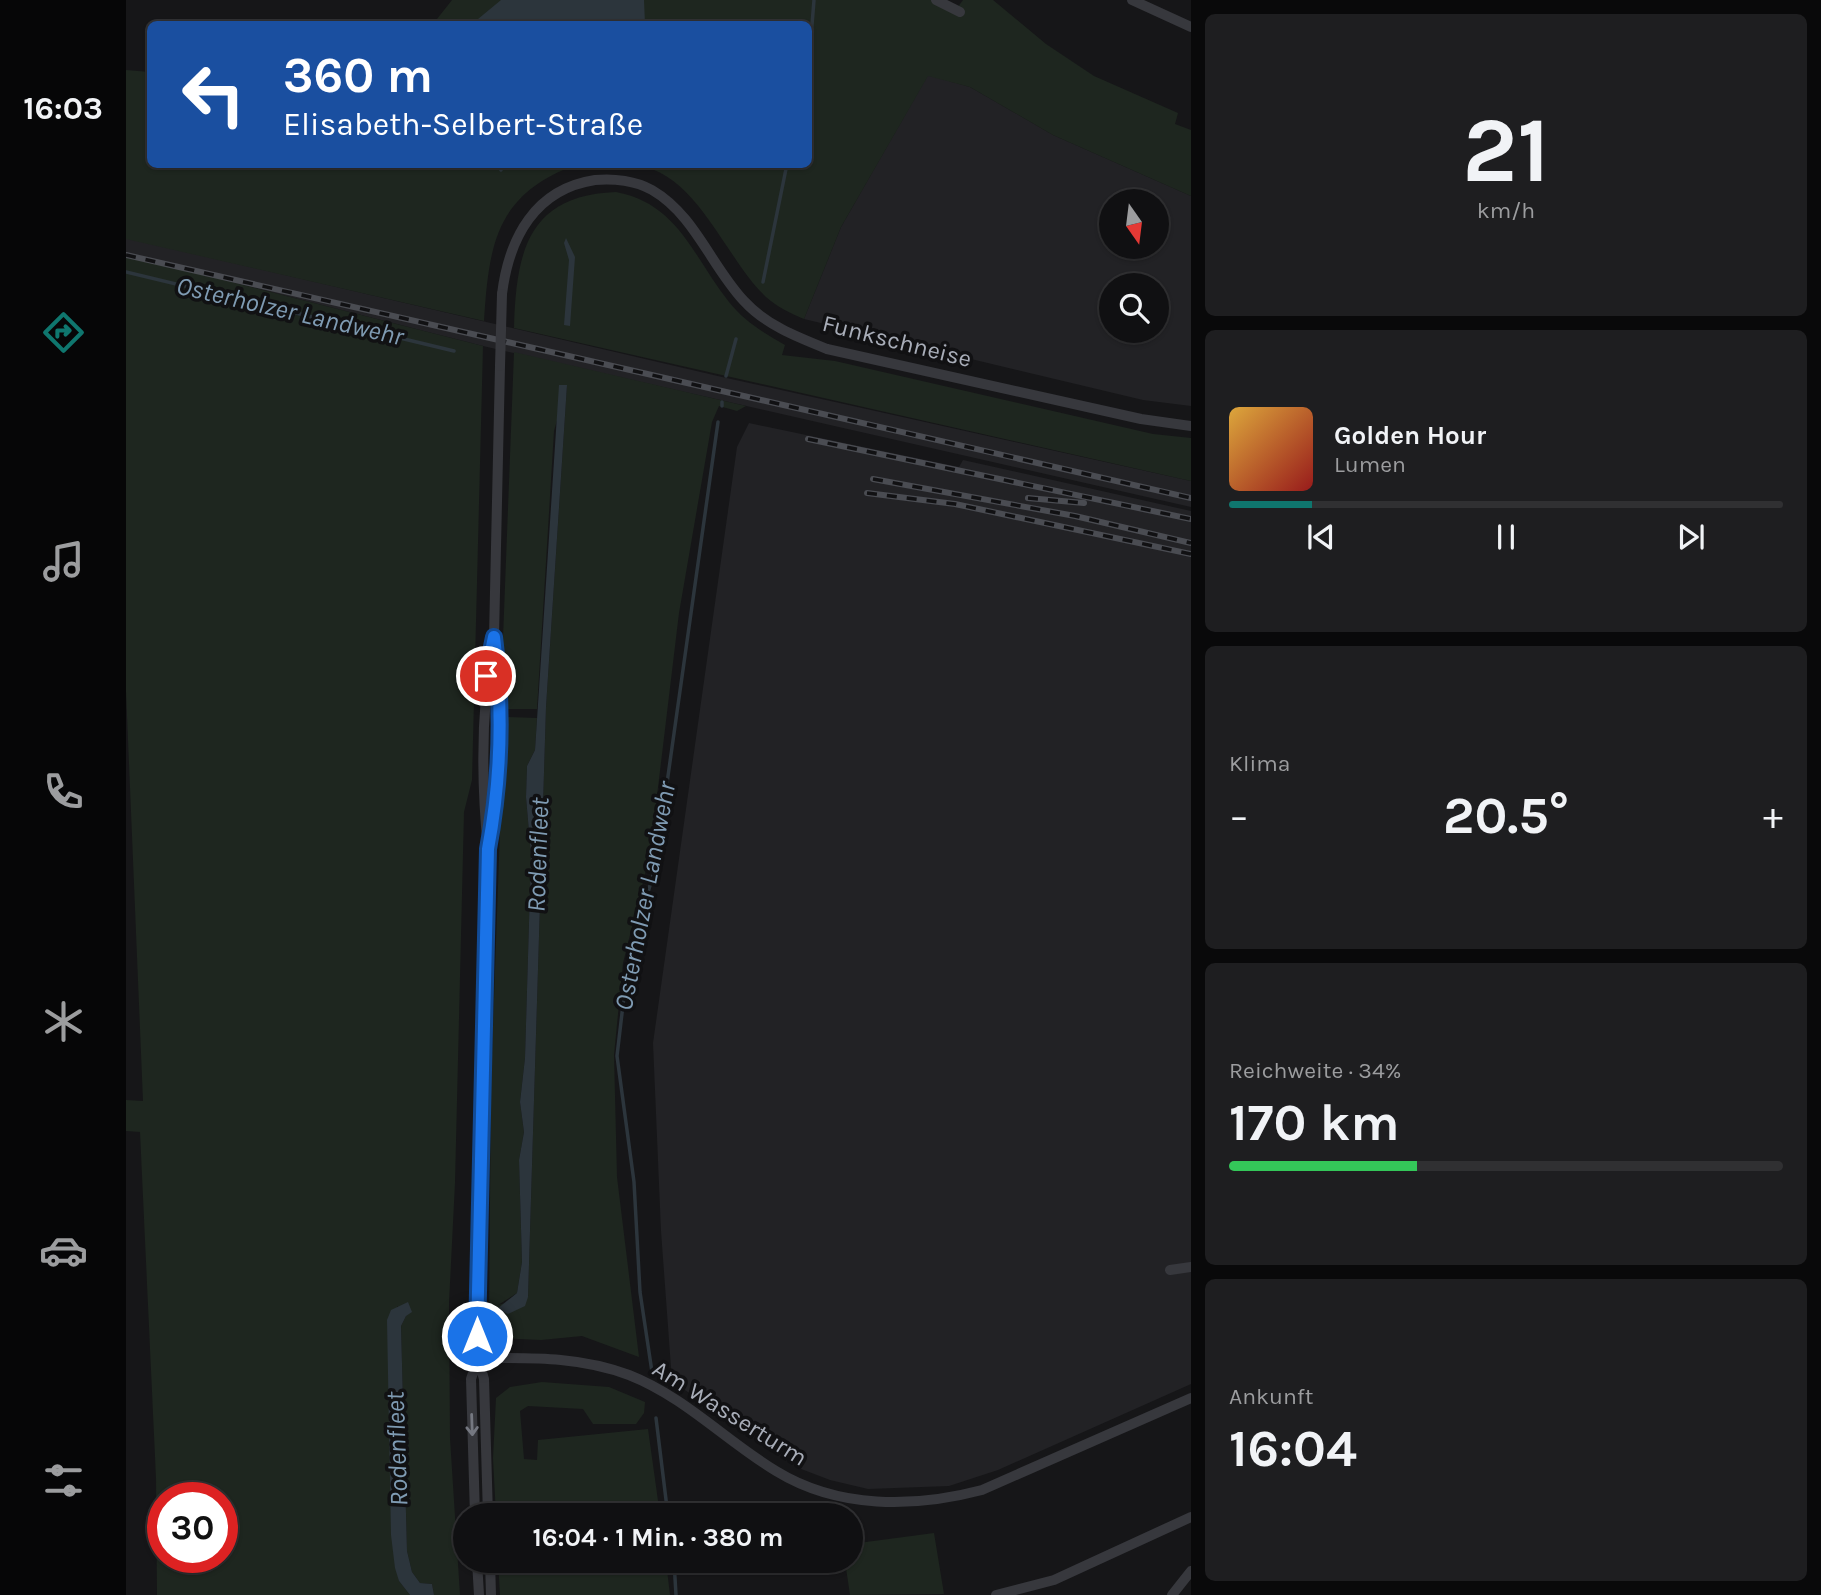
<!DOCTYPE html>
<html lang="de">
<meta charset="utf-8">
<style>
:root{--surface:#101012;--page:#1e1e20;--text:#f1f3f6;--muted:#9c9d9f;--line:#303032;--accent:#0f766e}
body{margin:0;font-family:Karla,sans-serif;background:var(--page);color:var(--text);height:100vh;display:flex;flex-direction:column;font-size:26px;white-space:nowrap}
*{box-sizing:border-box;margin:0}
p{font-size:23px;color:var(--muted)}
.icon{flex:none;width:38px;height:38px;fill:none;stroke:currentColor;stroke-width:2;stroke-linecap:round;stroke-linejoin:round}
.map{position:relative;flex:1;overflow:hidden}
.panel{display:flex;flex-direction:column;gap:14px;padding:14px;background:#09090a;width:630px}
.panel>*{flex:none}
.banner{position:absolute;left:21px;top:21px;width:665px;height:147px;border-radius:10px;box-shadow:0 2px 5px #0004,0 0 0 2px var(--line);background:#1a4fa0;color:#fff;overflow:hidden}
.needle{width:46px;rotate:166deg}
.fabs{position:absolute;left:973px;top:189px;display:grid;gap:14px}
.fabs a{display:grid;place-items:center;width:70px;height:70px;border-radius:50%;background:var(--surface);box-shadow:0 2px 5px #0004,0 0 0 2px var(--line);font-size:35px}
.speed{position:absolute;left:21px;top:1482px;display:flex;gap:14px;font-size:35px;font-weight:700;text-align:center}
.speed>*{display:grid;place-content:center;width:91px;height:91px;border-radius:50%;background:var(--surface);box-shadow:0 2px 5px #0004,0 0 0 2px var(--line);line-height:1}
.speed .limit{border:10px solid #d22;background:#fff;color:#111}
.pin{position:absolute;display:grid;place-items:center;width:60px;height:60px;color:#fff;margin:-30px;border:4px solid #fff;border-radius:50%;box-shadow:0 2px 7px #0007}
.me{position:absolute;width:77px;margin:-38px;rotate:0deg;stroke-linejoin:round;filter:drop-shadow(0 0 5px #0008)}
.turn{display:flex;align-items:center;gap:24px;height:147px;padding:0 21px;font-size:32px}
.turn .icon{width:91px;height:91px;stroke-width:2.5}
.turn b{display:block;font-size:49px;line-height:60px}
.big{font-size:52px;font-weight:700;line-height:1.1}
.panel .tile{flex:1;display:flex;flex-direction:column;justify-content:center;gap:10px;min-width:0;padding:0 24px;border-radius:10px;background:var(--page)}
.panel .dial{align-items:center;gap:0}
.dial b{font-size:91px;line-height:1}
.song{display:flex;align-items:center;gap:21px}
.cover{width:84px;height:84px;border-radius:10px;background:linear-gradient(135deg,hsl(40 70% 55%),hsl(0 70% 35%))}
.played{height:7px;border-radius:4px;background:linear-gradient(90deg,var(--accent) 15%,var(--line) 15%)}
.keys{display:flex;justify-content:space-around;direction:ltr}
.heat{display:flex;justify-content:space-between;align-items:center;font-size:38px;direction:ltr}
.charge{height:10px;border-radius:5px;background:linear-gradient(90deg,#34c759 34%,var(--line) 0)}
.trip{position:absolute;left:327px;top:1503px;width:410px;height:70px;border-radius:35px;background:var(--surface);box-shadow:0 2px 5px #0004,0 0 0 2px var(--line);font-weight:700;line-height:70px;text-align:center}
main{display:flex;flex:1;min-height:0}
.dock{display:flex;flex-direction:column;width:126px;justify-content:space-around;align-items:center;background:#060607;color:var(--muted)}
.dock .icon{width:49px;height:49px}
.dock .current{color:var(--accent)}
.dock b{font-size:32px;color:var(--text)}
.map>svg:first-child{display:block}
.built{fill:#222225;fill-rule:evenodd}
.green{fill:#1e261f;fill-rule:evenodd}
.water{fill:#2c353c}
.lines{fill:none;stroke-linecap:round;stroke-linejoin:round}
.stream{stroke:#2c353c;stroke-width:3.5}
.street{stroke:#37383d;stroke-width:10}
.rail-casing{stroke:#4a4c52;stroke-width:6}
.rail{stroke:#111113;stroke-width:3.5;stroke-dasharray:10;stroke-linecap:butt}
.street-bridge{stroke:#37383d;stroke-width:10}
.oneway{stroke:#757881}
.route-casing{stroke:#114b97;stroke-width:18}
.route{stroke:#1a73e8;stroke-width:12}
.labels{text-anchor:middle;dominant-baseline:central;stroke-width:7;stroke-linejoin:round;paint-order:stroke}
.street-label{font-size:24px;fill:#a8adb8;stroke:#111113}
.water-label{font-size:26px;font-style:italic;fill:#7f9bb3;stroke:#111113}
</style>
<main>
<nav class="dock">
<b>16:03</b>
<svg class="icon current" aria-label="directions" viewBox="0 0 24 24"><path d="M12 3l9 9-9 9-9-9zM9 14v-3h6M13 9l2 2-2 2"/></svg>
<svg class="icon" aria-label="music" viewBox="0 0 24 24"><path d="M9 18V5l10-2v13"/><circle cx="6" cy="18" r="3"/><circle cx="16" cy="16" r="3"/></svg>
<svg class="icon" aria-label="phone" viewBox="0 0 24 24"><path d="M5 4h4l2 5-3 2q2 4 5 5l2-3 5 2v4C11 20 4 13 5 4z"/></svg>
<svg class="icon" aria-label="climate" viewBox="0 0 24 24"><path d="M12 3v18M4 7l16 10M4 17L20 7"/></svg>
<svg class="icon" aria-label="car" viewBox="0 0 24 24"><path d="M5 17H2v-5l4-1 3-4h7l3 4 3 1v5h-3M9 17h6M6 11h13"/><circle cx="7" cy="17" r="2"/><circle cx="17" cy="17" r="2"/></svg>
<svg class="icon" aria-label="filters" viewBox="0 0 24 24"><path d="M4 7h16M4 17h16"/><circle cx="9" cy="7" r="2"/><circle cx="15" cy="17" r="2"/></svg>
</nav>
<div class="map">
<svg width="1065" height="1595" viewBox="0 0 1065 1595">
<rect width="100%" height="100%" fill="#161618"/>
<path class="built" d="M 802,75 L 844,87 L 927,135 L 1065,196 L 1065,406 L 1017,400 L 678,319 L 715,227 ZM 985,201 L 1031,201 L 1031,247 L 985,247 ZM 985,285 L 1031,285 L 1031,331 L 985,331 Z
M 0,238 L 596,377 L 1065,481 L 1065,507 L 357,346 L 0,255 Z
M 623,423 L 833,467 L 837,460 L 1065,511 L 1065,1384 L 872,1470 L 823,1486 L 742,1489 L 704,1480 L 670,1467 L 546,1381 L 535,1231 L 527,1043 L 611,447 Z"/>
<path class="green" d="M 326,0 L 815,0 L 831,8 L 837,0 L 867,0 L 920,44 L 968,76 L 1052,113 L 1049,124 L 1065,130 L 1065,196 L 927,135 L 844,87 L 802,76 L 715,227 L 678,319 C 664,313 651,307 640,297 C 600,260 572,174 511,165 L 682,164 L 682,24 L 307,24 Z
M 0,70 L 24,72 L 24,164 L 449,165 C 370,195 363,244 358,321 L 0,239 Z
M 490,192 C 553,204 567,257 603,302 C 618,321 638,333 659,345 L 656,355 L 709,361 L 1027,434 L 1065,438 L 1065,481 L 388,328 C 390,252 402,195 490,192 Z
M 0,255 L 357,346 L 346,780 L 338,812 L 329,1183 L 323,1303 L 324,1438 L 334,1595 L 308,1595 L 306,1584 L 294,1583 L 286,1572 L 281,1551 L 275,1326 L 280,1316 L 271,1306 L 273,1581 L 284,1595 L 31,1595 L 30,1478 L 14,1132 L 0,1131 L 0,1100 L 17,1101 L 0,691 ZM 37,1498 L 96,1498 L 96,1558 L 37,1558 Z
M 388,352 L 620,406 L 611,411 L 593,406 L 586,422 L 553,613 L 524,854 L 497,963 L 488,1055 L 491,1177 L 513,1357 L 456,1336 L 415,1340 L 373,1338 L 363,1321 L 365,1083 L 378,717 L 411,718 L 409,750 L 401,766 L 400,797 L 405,855 L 399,1058 L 394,1102 L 398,1132 L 393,1160 L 396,1262 L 391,1293 L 372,1305 L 402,1297 L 420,707 L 441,385 L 428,431 L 411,709 L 378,709 L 377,638 Z
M 416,1382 L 483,1387 L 519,1402 L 518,1413 L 510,1424 L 467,1424 L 457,1409 L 402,1406 L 394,1411 L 398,1459 L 411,1460 L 412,1440 L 522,1429 L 534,1515 L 370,1515 L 367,1458 L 370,1398 L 384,1387 Z
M 808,1533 L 818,1594 L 724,1595 L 719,1561 L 724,1561 L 725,1544 Z
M 372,1561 L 540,1561 L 544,1595 L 374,1595 Z"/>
<path class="water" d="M 375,0 L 518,0 L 519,24 L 346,24 Z
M 440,238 L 449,257 L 444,326 L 438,325 L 443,260 L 438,243 Z
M 433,385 L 441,385 L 420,707 L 402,1297 L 399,1306 L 382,1314 L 371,1309 L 391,1293 L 396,1262 L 393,1160 L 398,1132 L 394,1102 L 399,1058 L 405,855 L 400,797 L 401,766 L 409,750 Z
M 282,1302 L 286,1312 L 280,1316 L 275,1326 L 281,1551 L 286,1572 L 294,1583 L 306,1584 L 308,1595 L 284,1595 L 273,1581 L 269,1568 L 265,1535 L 261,1320 L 265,1310 Z"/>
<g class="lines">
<path class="stream" d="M 683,62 L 688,0
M 371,164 L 375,170
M 0,272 L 328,351
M 637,282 L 661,164
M 600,376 L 610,339
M 596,406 L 596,402
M 526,1372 L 514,1292 L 508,1182 L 491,1056 L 502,962 L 529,868 L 592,422
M 530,1418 L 542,1516
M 548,1561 L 550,1595"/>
<path class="street" d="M 810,0 L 834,12
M 1006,0 L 1065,27
M 376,294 C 383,238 409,189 469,180 C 488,178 510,181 526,190 C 569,215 585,266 618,301 C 640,325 671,337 701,349 L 1015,419 L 1065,426
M 364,839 L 370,810 L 374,713 L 368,637 L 374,366
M 1044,1270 L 1065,1267
M 352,1358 C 404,1358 453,1356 503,1375 C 559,1397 600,1441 650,1471 C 712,1509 788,1508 856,1490 L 1065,1398
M 349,1516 L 345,1379 L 352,1358
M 362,1516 L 358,1379 L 352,1358 L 350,1315 L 362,849 C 355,779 355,706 368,637
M 351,1561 L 353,1595
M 364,1561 L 365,1595
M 870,1595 L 928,1580 L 1065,1517
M 1046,1595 L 1065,1571"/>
<defs>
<path id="rail" d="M 0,255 L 1065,498
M 682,439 L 1065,519
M 747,479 L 949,516 L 1065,543
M 741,493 L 829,504 L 1065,554
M 902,498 L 958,503"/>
</defs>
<use href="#rail" class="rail-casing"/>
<use href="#rail" class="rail"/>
<path class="street-bridge" d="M 374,366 L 376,294"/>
</g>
<defs><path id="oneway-shaft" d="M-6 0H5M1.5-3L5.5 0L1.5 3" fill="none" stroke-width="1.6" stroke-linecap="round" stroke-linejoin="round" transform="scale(1.75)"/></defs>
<use class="oneway" href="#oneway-shaft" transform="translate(346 1425) rotate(88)"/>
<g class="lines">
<defs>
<path id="route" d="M 351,1336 L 362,849 C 375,780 377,707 368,637 L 360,676"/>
</defs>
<use href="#route" class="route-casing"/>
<use href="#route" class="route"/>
</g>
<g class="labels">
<g class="street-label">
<text transform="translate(771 341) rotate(14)">Funkschneise</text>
<text transform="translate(604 1413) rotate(32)">Am Wasserturm</text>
</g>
<g class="water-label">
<text transform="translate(164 311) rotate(13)">Osterholzer Landwehr</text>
<text transform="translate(412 855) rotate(-88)">Rodenfleet</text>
<text transform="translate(519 896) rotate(-79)">Osterholzer Landwehr</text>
<text transform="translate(271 1449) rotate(-92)">Rodenfleet</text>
</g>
</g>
</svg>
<div class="fabs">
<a><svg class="needle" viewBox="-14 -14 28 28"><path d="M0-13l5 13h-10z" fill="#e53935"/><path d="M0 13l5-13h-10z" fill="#9c9d9f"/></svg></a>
<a><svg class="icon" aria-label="search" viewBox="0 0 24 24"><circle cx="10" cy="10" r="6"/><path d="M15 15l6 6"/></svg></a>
</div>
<div class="speed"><div class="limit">30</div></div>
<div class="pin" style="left:360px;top:676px;background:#d93025"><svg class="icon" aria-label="arrive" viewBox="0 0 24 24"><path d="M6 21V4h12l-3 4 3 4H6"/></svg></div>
<svg class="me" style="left:351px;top:1336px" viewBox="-20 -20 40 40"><circle r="17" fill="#1a73e8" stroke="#fff" stroke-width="3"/><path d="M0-11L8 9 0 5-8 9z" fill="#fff"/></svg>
<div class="trip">16:04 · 1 Min. · 380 m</div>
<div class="banner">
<div class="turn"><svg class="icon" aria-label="left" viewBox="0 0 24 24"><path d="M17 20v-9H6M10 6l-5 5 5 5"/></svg><div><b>360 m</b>Elisabeth-Selbert-Straße</div></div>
</div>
</div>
<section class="panel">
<div class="tile dial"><b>21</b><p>km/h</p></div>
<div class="tile">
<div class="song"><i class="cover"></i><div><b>Golden Hour</b><p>Lumen</p></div></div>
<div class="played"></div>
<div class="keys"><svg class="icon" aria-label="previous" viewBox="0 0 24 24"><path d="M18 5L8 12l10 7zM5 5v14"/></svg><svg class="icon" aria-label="pause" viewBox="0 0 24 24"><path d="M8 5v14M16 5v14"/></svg><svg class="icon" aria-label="next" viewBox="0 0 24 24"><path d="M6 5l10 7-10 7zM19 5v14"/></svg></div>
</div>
<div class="tile"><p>Klima</p>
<div class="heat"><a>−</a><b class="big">20.5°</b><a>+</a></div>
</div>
<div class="tile"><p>Reichweite · 34%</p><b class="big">170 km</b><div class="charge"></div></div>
<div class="tile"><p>Ankunft</p><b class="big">16:04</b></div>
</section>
</main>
